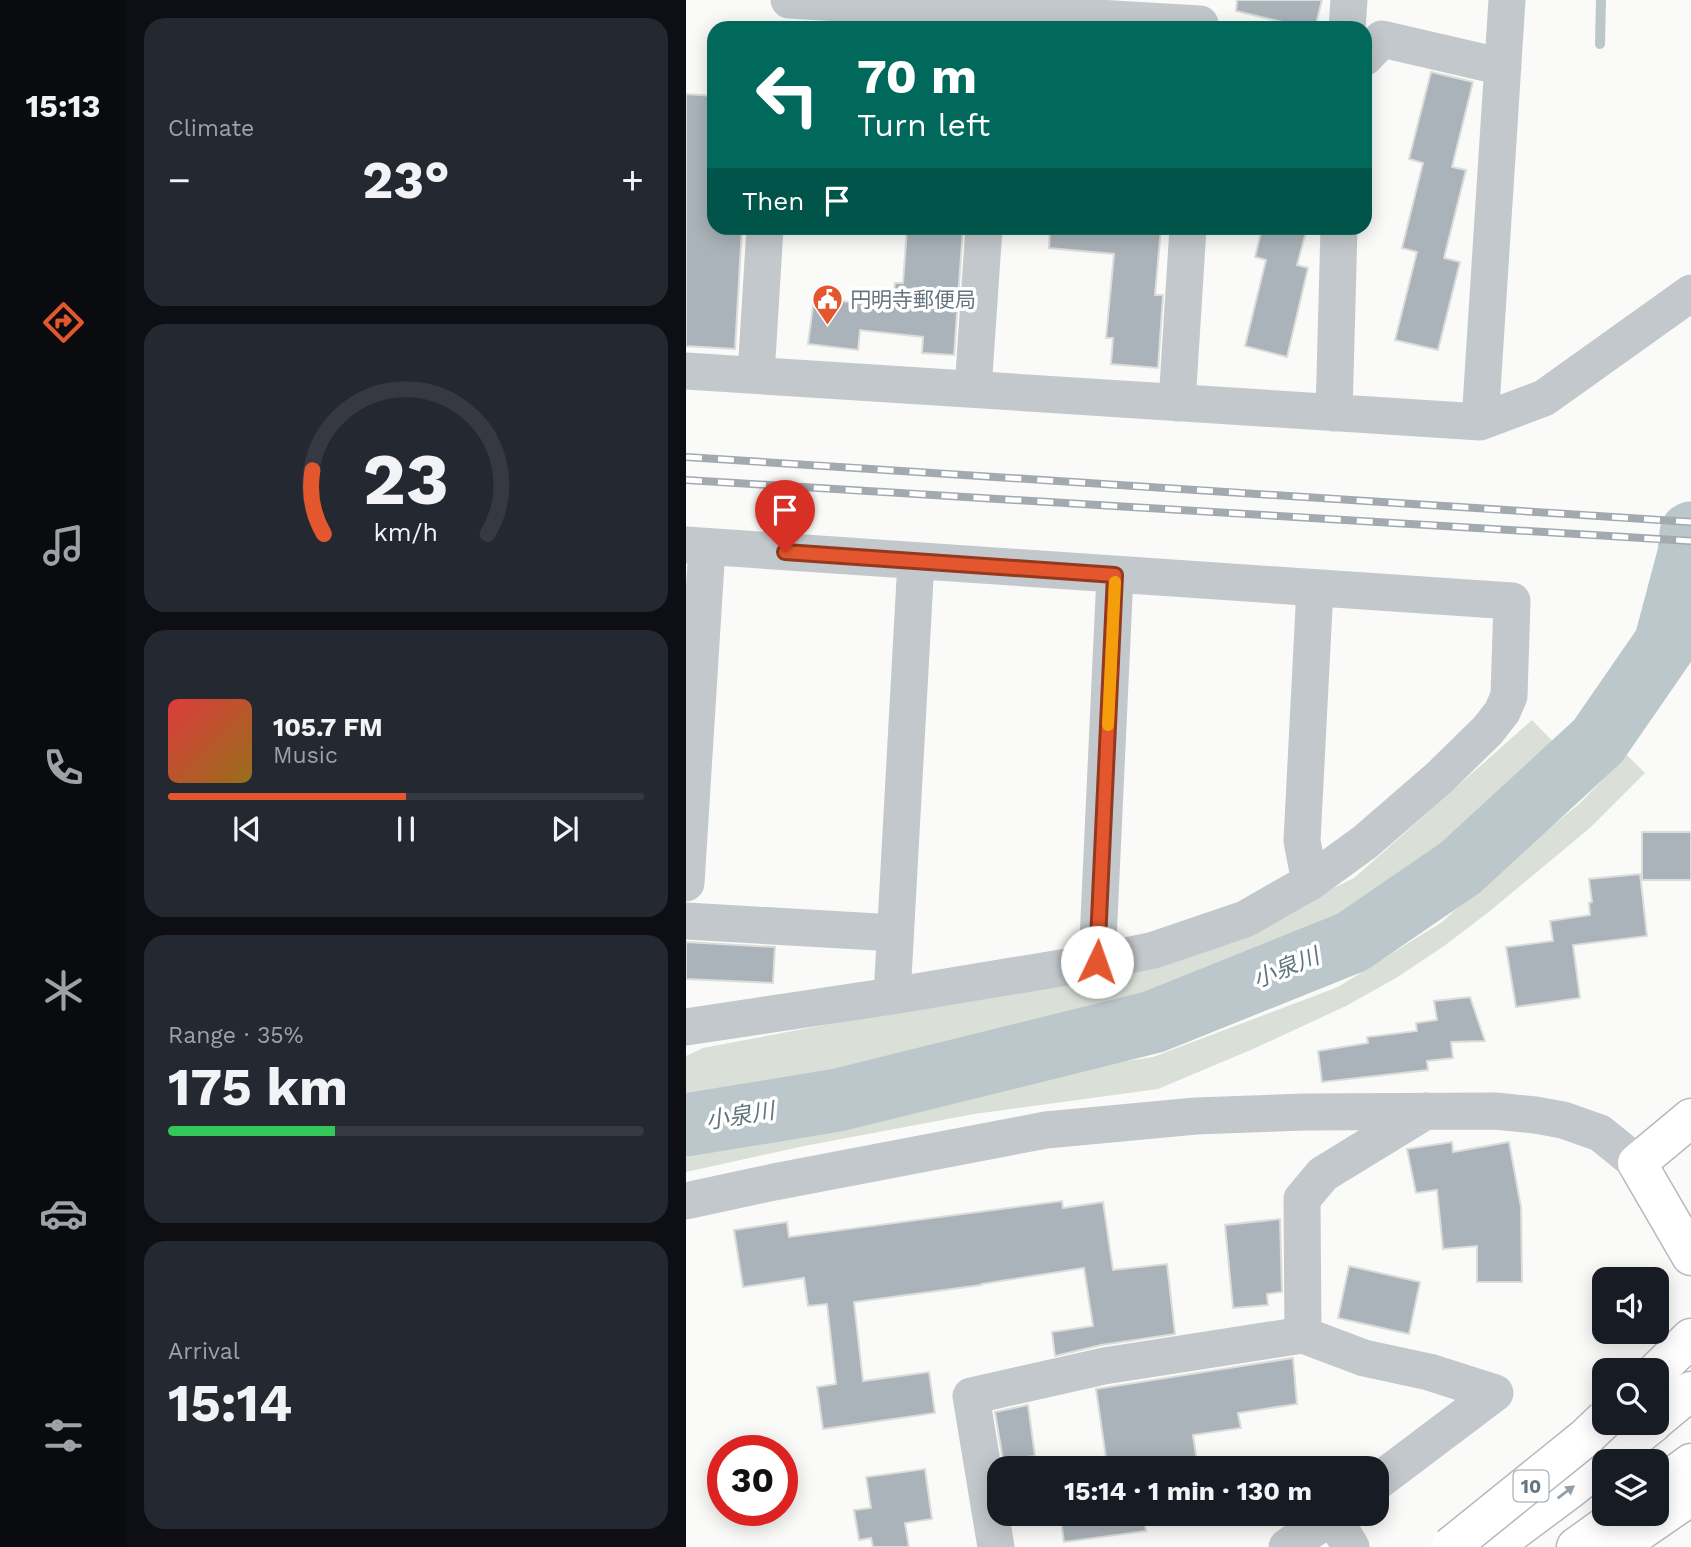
<!DOCTYPE html>
<meta charset="utf-8">
<style>
:root{--surface:#171b24;--page:#242831;--text:#f1f3f6;--muted:#9ea1a6;--line:#363941;--accent:#e4572e}
body{margin:0;font-family:"Work Sans","Noto Sans JP",sans-serif;background:var(--page);color:var(--text);height:100vh;display:flex;flex-direction:column;font-size:26px;white-space:nowrap}
*{box-sizing:border-box;margin:0}
p{font-size:23px;color:var(--muted)}
.icon{flex:none;width:38px;height:38px;fill:none;stroke:currentColor;stroke-width:2;stroke-linecap:round;stroke-linejoin:round}
.map{position:relative;flex:1;overflow:hidden}
.drawer{display:flex;flex-direction:column;gap:18px;padding:18px;background:#0d0f14;width:560px}
.drawer>*{flex:none}
.top-card{position:absolute;left:21px;top:21px;width:665px;height:214px;border-radius:21px;box-shadow:0 4px 18px #0003;background:#00695c;color:#fff;overflow:hidden}
.buttons{position:absolute;left:906px;top:1267px;display:grid;gap:14px}
.buttons a{display:grid;place-items:center;width:77px;height:77px;border-radius:14px;background:var(--surface);box-shadow:0 4px 18px #0003;font-size:35px}
.speed{position:absolute;left:21px;top:1435px;display:flex;gap:14px;font-size:35px;font-weight:700;text-align:center}
.speed>*{display:grid;place-content:center;width:91px;height:91px;border-radius:50%;background:var(--surface);box-shadow:0 4px 18px #0003;line-height:1}
.speed .limit{border:10px solid #d22;background:#fff;color:#111}
.pin{position:absolute;display:grid;place-items:center;width:60px;height:60px;color:#fff;margin:-72px -30px;border-radius:50% 50% 50% 0;rotate:-45deg;box-shadow:0 0 7px #0007}
.pin .icon{rotate:45deg}
.me{position:absolute;width:77px;margin:-38px;rotate:3deg;stroke-linejoin:round;filter:drop-shadow(0 0 5px #0008)}
.turn{display:flex;align-items:center;gap:24px;height:147px;padding:0 35px;font-size:32px}
.turn .icon{width:91px;height:91px;stroke-width:2.5}
.turn b{display:block;font-size:49px;line-height:60px}
.then{display:flex;align-items:center;height:66px;padding:0 35px;background:#0003;gap:14px;font-size:26px}
.big{font-size:52px;font-weight:700;line-height:1.1}
.drawer .card{flex:1;display:flex;flex-direction:column;justify-content:center;gap:10px;min-width:0;padding:0 24px;border-radius:21px;background:var(--page)}
.drawer .dial{align-items:center;gap:0}
.dial svg{height:182px;overflow:visible;fill:none;stroke:var(--line);stroke-width:7;stroke-linecap:round;text-anchor:middle}
.dial text{fill:var(--text);stroke:none}
.song{display:flex;align-items:center;gap:21px}
.cover{width:84px;height:84px;border-radius:10px;background:linear-gradient(135deg,hsl(0 70% 55%),hsl(40 70% 35%))}
.played{height:7px;border-radius:4px;background:linear-gradient(90deg,var(--accent) 50%,var(--line) 50%)}
.keys{display:flex;justify-content:space-around;direction:ltr}
.heat{display:flex;justify-content:space-between;align-items:center;font-size:38px;direction:ltr}
.charge{height:10px;border-radius:5px;background:linear-gradient(90deg,#34c759 35%,var(--line) 0)}
.trip{position:absolute;left:301px;top:1456px;width:402px;height:70px;border-radius:21px;background:var(--surface);box-shadow:0 4px 18px #0003;font-weight:700;line-height:70px;text-align:center}
main{display:flex;flex:1;min-height:0}
.dock{display:flex;flex-direction:column;width:126px;justify-content:space-around;align-items:center;background:#090b0e;color:var(--muted)}
.dock .icon{width:49px;height:49px}
.dock .active{color:var(--accent)}
.dock b{font-size:32px;color:var(--text)}
.map>svg:first-child{display:block}
.green{fill:#dadfd7}
.lines{fill:none;stroke-linecap:round;stroke-linejoin:round}
.stream{stroke:#bbc7cb;stroke-width:10}
.river{stroke:#bbc7cb;stroke-width:63}
.building{fill:#aab3b9;stroke:#dcdcda;stroke-width:2}
.major-casing{stroke:#b5babe;stroke-width:41}
.highway-casing{stroke:#b4b9bd;stroke-width:41}
.minor{stroke:#c3c8cc;stroke-width:37}
.major{stroke:#fff;stroke-width:38}
.highway{stroke:#fff;stroke-width:38}
.rail-casing{stroke:#a2aab0;stroke-width:8}
.rail{stroke:#fff;stroke-width:5;stroke-dasharray:16;stroke-linecap:butt}
.highway-bridge-casing{stroke:#b4b9bd;stroke-width:41;stroke-linecap:butt}
.highway-bridge{stroke:#fff;stroke-width:38}
.oneway{fill:#939fa8}
.route-casing{stroke:#94391e;stroke-width:18}
.route{stroke:#e4572e;stroke-width:12}
.slow{stroke:#f59e0b;stroke-width:12}
.labels{text-anchor:middle;dominant-baseline:central;stroke-width:7;stroke-linejoin:round;paint-order:stroke}
.shield{fill:#fff;stroke:#939fa8;stroke-width:2}
.shield-label{font-size:19px;font-weight:bold;fill:#657683}
.poi-label{font-size:21px;fill:#657683;stroke:#fff;text-anchor:start}
.water-label{font-size:23px;font-style:italic;fill:#60757c;stroke:#fff}
</style>
<main>
<nav class="dock">
<b>15:13</b>
<svg class="icon active" aria-label="directions" viewBox="0 0 24 24"><path d="M12 3l9 9-9 9-9-9zM9 14v-3h6M13 9l2 2-2 2"/></svg>
<svg class="icon" aria-label="music" viewBox="0 0 24 24"><path d="M9 18V5l10-2v13"/><circle cx="6" cy="18" r="3"/><circle cx="16" cy="16" r="3"/></svg>
<svg class="icon" aria-label="phone" viewBox="0 0 24 24"><path d="M5 4h4l2 5-3 2q2 4 5 5l2-3 5 2v4C11 20 4 13 5 4z"/></svg>
<svg class="icon" aria-label="climate" viewBox="0 0 24 24"><path d="M12 3v18M4 7l16 10M4 17L20 7"/></svg>
<svg class="icon" aria-label="car" viewBox="0 0 24 24"><path d="M5 17H2v-5l4-1 3-4h7l3 4 3 1v5h-3M9 17h6M6 11h13"/><circle cx="7" cy="17" r="2"/><circle cx="17" cy="17" r="2"/></svg>
<svg class="icon" aria-label="filters" viewBox="0 0 24 24"><path d="M4 7h16M4 17h16"/><circle cx="9" cy="7" r="2"/><circle cx="15" cy="17" r="2"/></svg>
</nav>
<section class="drawer">
<div class="card"><p>Climate</p>
<div class="heat"><a>−</a><b class="big">23°</b><a>+</a></div>
</div>
<div class="card dial"><svg viewBox="0 0 100 80">
<path d="M14 69A42 42 0 1 1 86 69"/>
<path d="M14 69A42 42 0 0 1 9 41" stroke="#e4572e"/>
<text x="50" y="56" font-size="32" font-weight="700">23</text>
<text x="50" y="72" font-size="11">km/h</text>
</svg></div>
<div class="card">
<div class="song"><i class="cover"></i><div><b>105.7 FM</b><p>Music</p></div></div>
<div class="played"></div>
<div class="keys"><svg class="icon" aria-label="previous" viewBox="0 0 24 24"><path d="M18 5L8 12l10 7zM5 5v14"/></svg><svg class="icon" aria-label="pause" viewBox="0 0 24 24"><path d="M8 5v14M16 5v14"/></svg><svg class="icon" aria-label="next" viewBox="0 0 24 24"><path d="M6 5l10 7-10 7zM19 5v14"/></svg></div>
</div>
<div class="card"><p>Range · 35%</p><b class="big">175 km</b><div class="charge"></div></div>
<div class="card"><p>Arrival</p><b class="big">15:14</b></div>
</section>
<div class="map">
<svg width="1005" height="1547" viewBox="0 0 1005 1547">
<rect width="100%" height="100%" fill="#fafaf8"/>
<path class="green" d="M 846,720 L 876,751 L 867,771 L 769,859 L 644,935 L 553,976 L 463,1010 L 351,1042 L 270,1051 L 210,1064 L 175,1074 L 0,1106 L 0,1056 L 17,1048 L 467,963 L 570,926 L 668,878 Z
M 941,755 L 959,773 L 905,827 L 804,911 L 758,946 L 710,978 L 660,1006 L 567,1049 L 472,1089 L 288,1114 L 118,1146 L 0,1172 L 0,1143 L 158,1111 L 255,1089 L 467,1057 L 652,987 L 756,922 L 822,862 L 893,804 Z"/>
<g class="lines">
<path class="stream" d="M 914,44 L 915,0"/>
<path class="river" d="M 0,1125 L 152,1100 L 467,1022 L 666,942 L 774,868 L 912,741 L 979,644 L 1003,554 L 1005,533"/>
</g>
<path class="building" d="M 551,0 L 636,0 L 629,28 L 621,28 L 550,11 Z
M 745,72 L 787,82 L 766,167 L 780,170 L 758,258 L 774,262 L 752,350 L 709,340 L 731,252 L 716,248 L 737,163 L 723,159 Z
M 0,94 L 28,96 L 28,228 L 56,228 L 49,349 L 0,346 Z
M 221,228 L 277,228 L 268,355 L 236,353 L 237,337 L 174,330 L 172,350 L 122,344 L 128,298 L 206,307 L 209,283 L 217,283 Z
M 364,228 L 475,228 L 469,295 L 477,295 L 472,368 L 425,364 L 427,338 L 420,338 L 428,254 L 363,248 Z
M 576,228 L 621,228 L 611,265 L 622,268 L 601,357 L 559,346 L 580,260 L 569,257 Z
M 956,832 L 1005,832 L 1005,880 L 956,880 Z
M 954,874 L 961,936 L 887,945 L 894,998 L 830,1007 L 820,947 L 867,941 L 864,921 L 904,915 L 903,903 L 906,902 L 903,879 Z
M 0,942 L 89,947 L 87,983 L 0,979 Z
M 784,997 L 799,1041 L 765,1042 L 767,1058 L 741,1061 L 742,1070 L 636,1082 L 632,1051 L 682,1043 L 681,1037 L 731,1031 L 730,1023 L 751,1020 L 748,1001 Z
M 766,1142 L 767,1152 L 823,1142 L 835,1207 L 836,1282 L 791,1282 L 791,1246 L 757,1249 L 751,1190 L 730,1193 L 721,1149 Z
M 376,1201 L 377,1208 L 417,1202 L 427,1270 L 481,1264 L 489,1334 L 415,1345 L 369,1356 L 366,1332 L 407,1326 L 398,1268 L 295,1284 L 295,1285 L 168,1302 L 177,1381 L 243,1372 L 249,1413 L 137,1429 L 131,1387 L 150,1384 L 141,1304 L 122,1306 L 118,1278 L 57,1287 L 48,1230 L 101,1222 L 103,1237 Z
M 594,1219 L 596,1292 L 581,1294 L 582,1305 L 547,1308 L 539,1225 Z
M 663,1266 L 734,1282 L 723,1334 L 652,1318 Z
M 607,1358 L 611,1404 L 552,1413 L 555,1428 L 507,1435 L 512,1468 L 384,1468 L 383,1463 L 420,1458 L 410,1389 Z
M 342,1405 L 349,1456 L 317,1460 L 309,1412 Z
M 239,1469 L 246,1519 L 219,1523 L 223,1547 L 187,1547 L 185,1538 L 173,1540 L 168,1510 L 185,1508 L 180,1477 Z
M 374,1514 L 510,1514 L 511,1518 L 459,1525 L 460,1531 L 378,1542 Z"/>
<g class="lines">
<defs>
<path id="major" d="M 1005,1118 L 951,1163 L 1005,1256"/>
<path id="highway" d="M 971,1371 L 1005,1338
M 971,1419 L 1005,1391
M 919,1461 L 967,1423
M 971,1488 L 1005,1463
M 806,1547 L 884,1489 L 919,1461
M 890,1547 L 936,1514
M 931,1547 L 1005,1496"/>
</defs>
<use href="#major" class="major-casing"/>
<use href="#highway" class="highway-casing"/>
<path class="minor" d="M 103,0 L 514,24
M 661,28 L 663,0
M 679,57 L 696,39 L 817,67
M 0,371 L 794,422 L 858,398 L 1005,293
M 70,375 L 79,228
M 287,389 L 298,228
M 491,403 L 502,228
M 648,413 L 653,228
M 794,422 L 821,0
M 0,545 L 826,601 L 823,696 L 816,712 L 802,730 L 753,778 L 679,842 L 624,882 L 559,919 L 468,950 L 411,962 L 206,996 L 0,1027
M 624,882 L 616,841 L 629,588
M 0,883 L 21,547
M 0,921 L 209,933
M 411,962 L 429,575
M 206,996 L 230,561
M 0,1201 L 88,1182 L 360,1130 L 510,1116 L 619,1112 L 809,1111 L 849,1115 L 877,1120 L 914,1133 L 951,1163
M 617,1335 L 616,1199 L 637,1174 L 740,1111
M 310,1547 L 285,1396 L 418,1366 L 617,1335 L 678,1358 L 743,1372 L 809,1393 L 691,1482
M 601,1547 L 646,1516 L 665,1547"/>
<use href="#major" class="major"/>
<use href="#highway" class="highway"/>
<defs>
<path id="rail" d="M 0,457 L 1005,522
M 0,480 L 1005,541"/>
</defs>
<use href="#rail" class="rail-casing"/>
<use href="#rail" class="rail"/>
<defs>
<path id="highway-bridge" d="M 764,1547 L 899,1438 L 919,1419"/>
</defs>
<use href="#highway-bridge" class="highway-bridge-casing"/>
<use href="#highway-bridge" class="highway-bridge"/>
</g>
<defs><path id="oneway-solid" d="M-6-.8H1V-3.2L6.5 0L1 3.2V.8H-6Z" transform="scale(1.75)"/></defs>
<use class="oneway" href="#oneway-solid" transform="translate(880 1492) rotate(-37)"/>
<g class="lines">
<defs>
<path id="route" d="M 99,552 L 429,575 L 411,962"/>
</defs>
<use href="#route" class="route-casing"/>
<use href="#route" class="route"/>
<path class="slow" d="M 422,725 L 429,582"/>
</g>
<defs>
<symbol id="civic-pin" viewBox="-11 -11 22 30"><path d="M0 17L-7.5 6A9.5 9.5 0 1 1 7.5 6Z" fill="#e4572e" stroke="#fff"/><path d="M-.6-6.5H3V-4.5H.6V-3L4-1V1h2V6H-6V1h2V-1L-.6-3ZM-1.2 2.5V6h2.4V2.5Z" fill="#fff"/></symbol>
</defs>
<g fill-rule="evenodd">
<use href="#civic-pin" x="124" y="282" width="35" height="47"/>
</g>
<g class="labels">
<rect class="shield" x="827.5" y="1470.5" width="35" height="31" rx="5"/>
<g class="shield-label">
<text x="845" y="1486">10</text>
</g>
<g class="poi-label">
<text x="164" y="299">円明寺郵便局</text>
</g>
<g class="water-label">
<text transform="translate(600 968) rotate(-22)">小泉川</text>
<text transform="translate(54 1116) rotate(-9)">小泉川</text>
</g>
</g>
</svg>
<div class="buttons">
<a><svg class="icon" aria-label="sound" viewBox="0 0 24 24"><path d="M4 9h4l5-4v14l-5-4H4zM17 9q2 3 0 6"/></svg></a>
<a><svg class="icon" aria-label="search" viewBox="0 0 24 24"><circle cx="10" cy="10" r="6"/><path d="M15 15l6 6"/></svg></a>
<a><svg class="icon" aria-label="layers" viewBox="0 0 24 24"><path d="M12 4l9 5-9 5-9-5zM3 14l9 5 9-5"/></svg></a>
</div>
<div class="speed"><div class="limit">30</div></div>
<div class="pin" style="left:99px;top:552px;background:#d93025"><svg class="icon" aria-label="arrive" viewBox="0 0 24 24"><path d="M6 21V4h12l-3 4 3 4H6"/></svg></div>
<svg class="me" style="left:411px;top:962px" viewBox="-20 -20 40 40"><circle r="19" fill="#fff"/><path d="M0-13L10 11 0 6-10 11z" fill="#e4572e"/></svg>
<div class="trip">15:14 · 1 min · 130 m</div>
<div class="top-card">
<div class="turn"><svg class="icon" aria-label="left" viewBox="0 0 24 24"><path d="M17 20v-9H6M10 6l-5 5 5 5"/></svg><div><b>70 m</b>Turn left</div></div>
<div class="then">Then<svg class="icon" aria-label="arrive" viewBox="0 0 24 24"><path d="M6 21V4h12l-3 4 3 4H6"/></svg></div>
</div>
</div>
</main>
